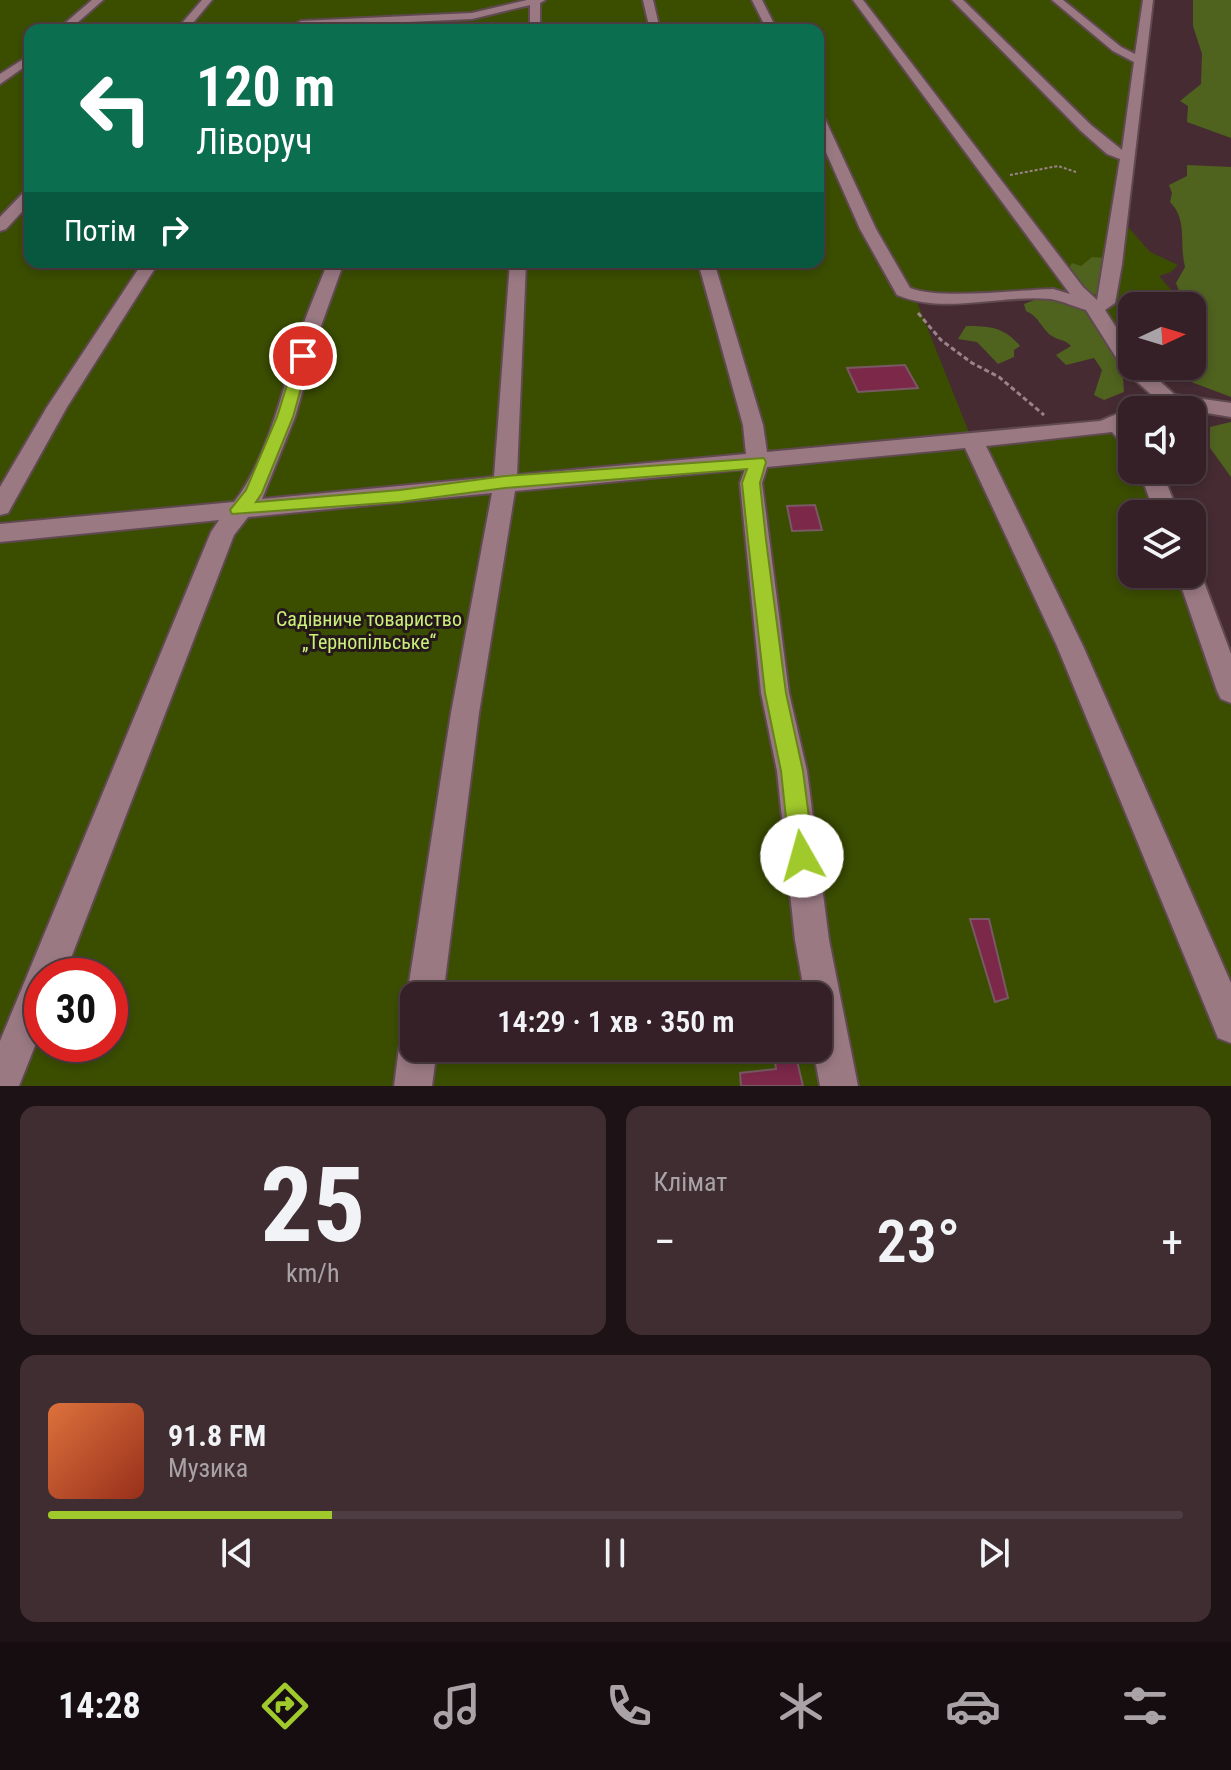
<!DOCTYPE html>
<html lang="uk">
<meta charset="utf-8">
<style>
:root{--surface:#342026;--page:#3f2d32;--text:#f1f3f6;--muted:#a9a3a7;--line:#4e3e43;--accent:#a0c92b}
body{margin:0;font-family:"Roboto Condensed",sans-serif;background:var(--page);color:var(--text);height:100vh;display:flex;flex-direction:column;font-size:30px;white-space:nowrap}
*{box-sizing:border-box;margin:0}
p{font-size:26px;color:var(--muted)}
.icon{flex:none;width:44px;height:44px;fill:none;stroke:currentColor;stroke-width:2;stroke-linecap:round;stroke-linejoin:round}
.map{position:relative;height:1086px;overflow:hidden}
.sheet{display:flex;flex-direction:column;gap:20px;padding:20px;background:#1d1215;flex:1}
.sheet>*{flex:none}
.banner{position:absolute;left:24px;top:24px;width:800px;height:244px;border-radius:16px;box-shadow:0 4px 12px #0003,0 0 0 2px var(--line);background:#0b6e4f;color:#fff;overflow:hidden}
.needle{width:52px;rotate:86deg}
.tools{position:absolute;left:1118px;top:292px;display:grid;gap:16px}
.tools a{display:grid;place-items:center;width:88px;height:88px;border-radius:16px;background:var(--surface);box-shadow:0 4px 12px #0003,0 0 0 2px var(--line);font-size:40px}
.speed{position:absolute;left:24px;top:958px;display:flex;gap:16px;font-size:40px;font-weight:700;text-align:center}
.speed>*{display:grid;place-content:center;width:104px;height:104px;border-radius:50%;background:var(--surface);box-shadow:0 4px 12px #0003,0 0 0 2px var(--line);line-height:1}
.speed .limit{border:12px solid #d22;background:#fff;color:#111}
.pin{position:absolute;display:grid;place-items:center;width:68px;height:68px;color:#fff;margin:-34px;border:4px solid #fff;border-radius:50%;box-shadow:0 2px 8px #0007}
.me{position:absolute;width:88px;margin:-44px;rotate:353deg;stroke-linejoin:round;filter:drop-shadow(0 0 6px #0008)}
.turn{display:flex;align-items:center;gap:28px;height:168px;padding:0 40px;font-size:36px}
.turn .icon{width:104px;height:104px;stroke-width:2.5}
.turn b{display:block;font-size:56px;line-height:68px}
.then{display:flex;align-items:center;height:76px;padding:0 40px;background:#0003;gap:16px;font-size:30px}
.big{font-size:60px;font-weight:600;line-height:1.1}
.sheet .card{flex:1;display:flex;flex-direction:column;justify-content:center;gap:12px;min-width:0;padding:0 28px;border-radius:16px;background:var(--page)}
.sheet .dial{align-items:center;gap:0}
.dial b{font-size:104px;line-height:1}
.song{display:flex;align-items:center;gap:24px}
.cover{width:96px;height:96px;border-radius:12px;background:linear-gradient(135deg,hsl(20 70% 55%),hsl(10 70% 35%))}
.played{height:8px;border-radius:4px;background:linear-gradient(90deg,var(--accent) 25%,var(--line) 25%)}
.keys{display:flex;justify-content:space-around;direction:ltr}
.heat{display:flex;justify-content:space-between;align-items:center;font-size:44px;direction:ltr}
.sheet .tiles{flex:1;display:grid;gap:20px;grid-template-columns:1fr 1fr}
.card:last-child{grid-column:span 2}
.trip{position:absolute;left:400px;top:982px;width:432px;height:80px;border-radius:16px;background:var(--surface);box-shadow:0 4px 12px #0003,0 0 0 2px var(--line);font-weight:600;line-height:80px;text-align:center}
.tab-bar{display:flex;height:128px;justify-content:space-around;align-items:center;background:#150d0f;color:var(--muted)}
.tab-bar .icon{width:56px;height:56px}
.tab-bar .on{color:var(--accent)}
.tab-bar b{font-size:36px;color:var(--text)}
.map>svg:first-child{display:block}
.green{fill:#3b4e00;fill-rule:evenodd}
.forest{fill:#4f621e}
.building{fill:#7b2849;stroke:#785963;stroke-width:2}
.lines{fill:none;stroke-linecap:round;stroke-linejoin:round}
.minor-casing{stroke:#604950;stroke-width:4}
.path-far1{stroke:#9a838a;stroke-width:2;stroke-dasharray:3 2;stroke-linecap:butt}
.path{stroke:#9a838a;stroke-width:3;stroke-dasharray:5 3;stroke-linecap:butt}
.minor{fill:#9a7983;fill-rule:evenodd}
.route{fill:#a0c92b;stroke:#68831c;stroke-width:2}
.labels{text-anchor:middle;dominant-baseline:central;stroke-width:6;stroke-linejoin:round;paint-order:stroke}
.park-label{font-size:20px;fill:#caef7a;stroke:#24181b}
</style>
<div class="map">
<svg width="1231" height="1086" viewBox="0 0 1231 1086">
<rect width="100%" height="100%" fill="#462b33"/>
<path class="green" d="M 0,0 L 1148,0 L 1106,303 L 1069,296 L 915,297 L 972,440 L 1115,423 L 1132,441 L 1132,470 L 1150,470 L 1167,514 L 1132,514 L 1132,574 L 1189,574 L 1231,691 L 1231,1086 L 0,1086 ZM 30,30 L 818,30 L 818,262 L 30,262 ZM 42,976 L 110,976 L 110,1044 L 42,1044 ZM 414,996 L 818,996 L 818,1048 L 414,1048 Z
M 1129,228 L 1150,252 L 1178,265 L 1171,272 L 1159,276 L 1174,293 L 1160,306 L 1132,306 L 1132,361 L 1106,318 L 1118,273 L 1123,229 Z"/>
<path class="forest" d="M 1193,0 L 1231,0 L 1231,138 L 1187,122 L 1188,106 L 1180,101 L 1201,84 L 1202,54 L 1193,26 Z
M 1187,165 L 1231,167 L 1231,397 L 1173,375 L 1159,366 L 1192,366 L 1192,306 L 1185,306 L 1176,283 L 1185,267 C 1179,244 1188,220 1170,202 L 1172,193 L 1169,185 L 1187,176 Z
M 1092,257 L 1106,258 L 1099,295 L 1086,293 L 1068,270 L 1072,263 L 1081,266 Z
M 1037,299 L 1062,300 L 1085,310 L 1122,365 L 1124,392 L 1104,400 L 1094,395 L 1102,370 L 1094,358 L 1066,365 L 1056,355 L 1071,346 C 1065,339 1059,341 1052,336 C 1041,329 1040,317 1026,311 L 1024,304 Z
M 966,326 C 990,326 1004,327 1020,346 L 1014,350 L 1014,357 L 998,364 L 977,342 L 958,339 Z
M 1231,422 L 1231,477 L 1210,448 L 1210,427 Z"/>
<path class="building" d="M 905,365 L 918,388 L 858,392 L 847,368 Z
M 815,505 L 822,530 L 792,531 L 787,506 Z
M 970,919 L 989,919 L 1008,998 L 995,1002 Z
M 773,1048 L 794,1048 L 803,1086 L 741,1086 L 740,1073 L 776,1069 Z"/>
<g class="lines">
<defs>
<path id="minor" d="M 92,0 L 103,0 L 69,30 L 57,30 Z
M 202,0 L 212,0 L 187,30 L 176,30 Z
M 527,0 L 545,0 L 540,3 L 540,30 L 530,30 L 530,5 L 472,19 L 301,27 L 296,24 L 301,21 L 472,13 Z
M 643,0 L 653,0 L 660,30 L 650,30 Z
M 752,0 L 762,0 L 777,30 L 767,30 Z
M 853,0 L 863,0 L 1083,287 L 1097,300 L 1120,159 L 1107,154 L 1081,131 L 952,0 L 963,0 L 1091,125 L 1122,150 L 1134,62 L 1113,51 L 1052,0 L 1063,0 L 1121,47 L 1135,54 L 1143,0 L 1153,0 L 1122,264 L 1115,303 L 1105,310 L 1132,352 L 1132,366 L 1143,366 L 1175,395 L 1231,403 L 1231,417 L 1171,407 L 1164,410 L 1136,410 L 1139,405 L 1155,398 L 1124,370 L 1086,310 C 1075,307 1063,301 1051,299 C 1000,294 945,315 897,295 L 860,229 L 818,134 L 818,115 L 825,119 L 876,229 L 910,288 C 940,300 1017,290 1053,289 L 1070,294 Z
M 30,55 L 30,63 L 0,84 L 0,74 Z
M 30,189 L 30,203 L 6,229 L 0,231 L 0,217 L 25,191 Z
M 143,262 L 159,262 L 67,407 L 8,513 L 0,515 L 0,487 L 47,407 Z
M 328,262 L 344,262 L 321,326 L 295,417 L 262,499 L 494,477 L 510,262 L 526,262 L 517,475 L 746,454 L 743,425 L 698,262 L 714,262 L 763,425 L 767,452 L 1100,421 C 1111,417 1123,410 1134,410 L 1132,410 L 1132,424 L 1129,425 L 1132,428 L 1132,448 L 1124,446 L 1112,432 L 986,446 L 1083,646 L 1231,983 L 1231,1043 L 1218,1038 L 1057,646 L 965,448 L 767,467 L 762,483 L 789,693 L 807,771 L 829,940 L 858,1086 L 820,1086 L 813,1048 L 818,1048 L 818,996 L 805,996 L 795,940 L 777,771 L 761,693 L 740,483 L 745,469 L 515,491 L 479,713 L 443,996 L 414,996 L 414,1009 L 407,996 L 451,713 L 492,493 L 248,517 L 234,535 L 64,976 L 42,976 L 42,1028 L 19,1086 L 0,1086 L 0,1041 L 211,532 L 219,520 L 0,542 L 0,524 L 234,502 C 267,461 285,382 301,331 C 309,308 319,285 328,262 Z
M 1139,470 L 1161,470 L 1179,514 L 1155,514 Z
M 1192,565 L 1198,567 L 1201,574 L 1231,654 L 1231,703 L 1221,699 L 1217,691 L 1177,574 L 1192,574 Z
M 414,1031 L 414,1048 L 437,1048 L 432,1086 L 394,1086 L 399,1048 L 405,1035 Z"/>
</defs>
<use href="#minor" class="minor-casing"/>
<path class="path-far1" d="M 1010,175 L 1058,166 L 1076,172"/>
<path class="path" d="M 918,313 L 941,340 L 972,363 L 999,377 L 1044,415"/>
<use href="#minor" class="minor"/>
</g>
<path class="route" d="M 303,352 L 310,356 L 293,417 L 262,493 L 256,502 L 400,490 L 505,476 L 764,458 L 766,462 L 760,483 L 766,540 L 786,693 L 803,771 L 814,856 L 811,864 L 802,868 L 793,864 L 790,856 L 781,771 L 765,693 L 748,540 L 742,483 L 747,469 L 505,488 L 400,502 L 232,514 L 230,510 L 246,490 L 277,417 L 296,356 Z"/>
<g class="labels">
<g class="park-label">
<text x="369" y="619">Садівниче товариство<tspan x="369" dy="23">„Тернопільське“</tspan></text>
</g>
</g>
</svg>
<div class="tools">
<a><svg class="needle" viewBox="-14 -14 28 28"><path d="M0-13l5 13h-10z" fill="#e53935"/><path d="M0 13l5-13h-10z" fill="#a9a3a7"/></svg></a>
<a><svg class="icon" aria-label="sound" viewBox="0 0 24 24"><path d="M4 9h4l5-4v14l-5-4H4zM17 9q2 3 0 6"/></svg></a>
<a><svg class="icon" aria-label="layers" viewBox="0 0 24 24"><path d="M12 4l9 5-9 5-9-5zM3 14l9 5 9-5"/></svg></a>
</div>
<div class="speed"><div class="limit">30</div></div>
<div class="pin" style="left:303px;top:356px;background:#d93025"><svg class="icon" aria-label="arrive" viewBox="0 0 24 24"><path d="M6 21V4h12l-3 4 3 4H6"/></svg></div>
<svg class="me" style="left:802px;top:856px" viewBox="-20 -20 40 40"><circle r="19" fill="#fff"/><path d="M0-13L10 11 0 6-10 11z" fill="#a0c92b"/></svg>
<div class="trip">14:29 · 1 хв · 350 m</div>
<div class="banner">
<div class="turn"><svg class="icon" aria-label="left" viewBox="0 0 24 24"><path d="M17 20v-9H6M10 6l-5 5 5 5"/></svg><div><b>120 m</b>Ліворуч</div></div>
<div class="then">Потім<svg class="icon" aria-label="right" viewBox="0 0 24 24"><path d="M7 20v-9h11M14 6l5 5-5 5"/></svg></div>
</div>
</div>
<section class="sheet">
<div class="tiles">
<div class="card dial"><b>25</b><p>km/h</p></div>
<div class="card"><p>Клімат</p>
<div class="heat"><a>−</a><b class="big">23°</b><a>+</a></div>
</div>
<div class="card">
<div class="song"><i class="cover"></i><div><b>91.8 FM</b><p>Музика</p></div></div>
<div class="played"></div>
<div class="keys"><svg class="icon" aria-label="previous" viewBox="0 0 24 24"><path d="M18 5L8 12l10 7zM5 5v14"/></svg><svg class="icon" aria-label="pause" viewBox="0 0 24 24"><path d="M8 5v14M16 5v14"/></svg><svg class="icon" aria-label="next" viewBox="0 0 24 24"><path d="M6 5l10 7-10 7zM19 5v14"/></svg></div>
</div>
</div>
</section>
<nav class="tab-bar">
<b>14:28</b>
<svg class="icon on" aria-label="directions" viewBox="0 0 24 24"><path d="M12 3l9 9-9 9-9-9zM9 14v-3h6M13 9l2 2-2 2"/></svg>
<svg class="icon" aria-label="music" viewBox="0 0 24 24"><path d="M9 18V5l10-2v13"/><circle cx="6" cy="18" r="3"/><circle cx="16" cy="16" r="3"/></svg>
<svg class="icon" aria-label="phone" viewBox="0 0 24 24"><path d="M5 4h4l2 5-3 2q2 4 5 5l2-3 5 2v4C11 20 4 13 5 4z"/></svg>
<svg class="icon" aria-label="climate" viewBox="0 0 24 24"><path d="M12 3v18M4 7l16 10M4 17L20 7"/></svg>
<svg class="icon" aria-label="car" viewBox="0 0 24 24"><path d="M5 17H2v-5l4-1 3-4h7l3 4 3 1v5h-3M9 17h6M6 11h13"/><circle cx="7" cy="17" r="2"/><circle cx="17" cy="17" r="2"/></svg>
<svg class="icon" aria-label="filters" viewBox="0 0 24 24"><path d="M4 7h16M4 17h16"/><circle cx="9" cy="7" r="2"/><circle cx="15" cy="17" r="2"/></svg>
</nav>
